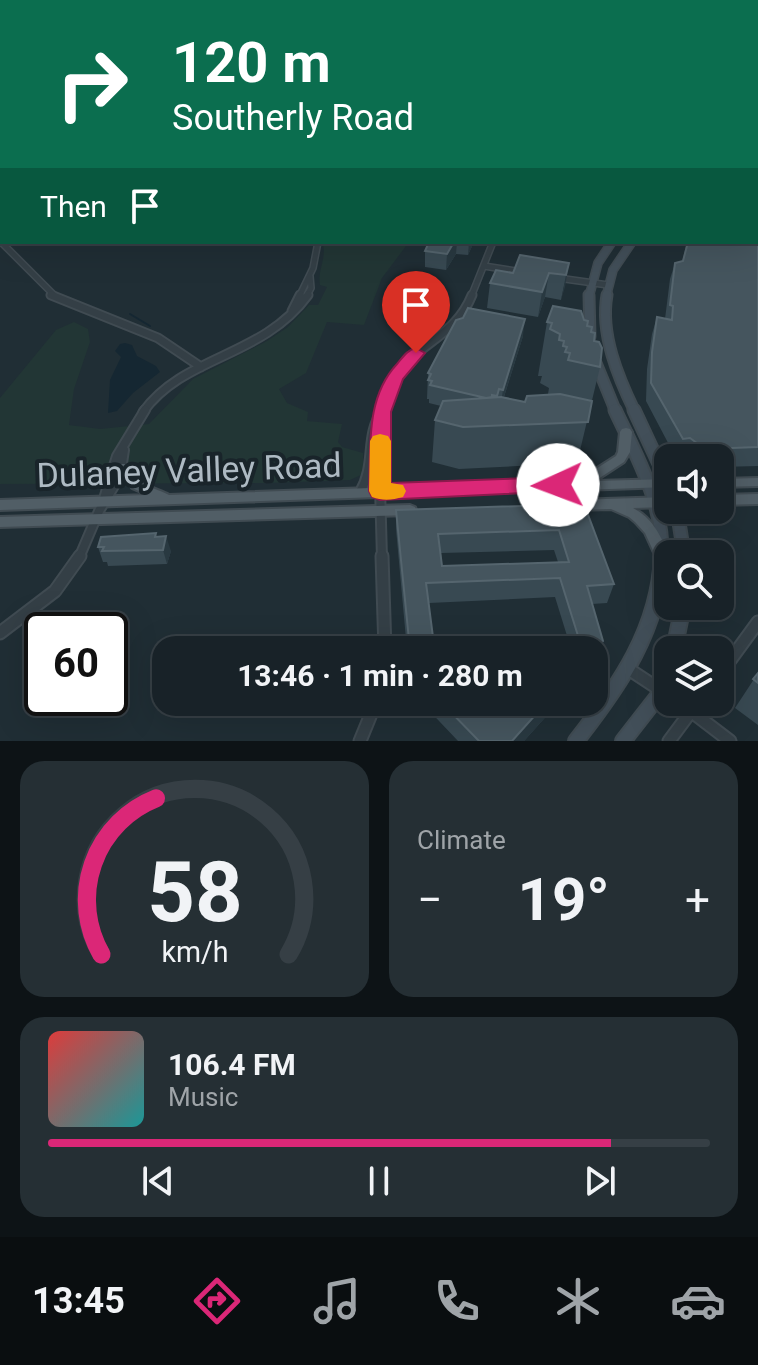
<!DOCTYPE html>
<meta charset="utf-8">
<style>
:root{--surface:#182228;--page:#252f34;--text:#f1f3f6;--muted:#9fa4a8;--line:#363f45;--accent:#db2777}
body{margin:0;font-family:Roboto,sans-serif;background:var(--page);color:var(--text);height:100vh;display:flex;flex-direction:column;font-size:30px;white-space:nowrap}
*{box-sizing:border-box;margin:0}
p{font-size:26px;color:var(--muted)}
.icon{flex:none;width:44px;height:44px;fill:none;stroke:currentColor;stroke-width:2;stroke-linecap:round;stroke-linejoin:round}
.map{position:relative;height:741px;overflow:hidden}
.sheet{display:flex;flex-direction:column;gap:20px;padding:20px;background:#0d1316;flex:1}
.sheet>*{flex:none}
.hud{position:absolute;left:0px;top:0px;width:758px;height:244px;box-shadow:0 8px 32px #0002,0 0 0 2px var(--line);background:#0b6e4f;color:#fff;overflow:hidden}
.tools{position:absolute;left:654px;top:444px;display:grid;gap:16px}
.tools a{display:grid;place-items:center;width:80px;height:80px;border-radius:16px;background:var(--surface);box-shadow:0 8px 32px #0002,0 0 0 2px var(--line);font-size:40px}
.speed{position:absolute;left:24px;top:612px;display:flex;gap:16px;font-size:40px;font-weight:700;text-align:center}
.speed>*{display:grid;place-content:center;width:104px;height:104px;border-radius:50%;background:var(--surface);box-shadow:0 8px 32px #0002,0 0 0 2px var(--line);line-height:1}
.speed .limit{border:4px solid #111;border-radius:12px;background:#fff;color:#111}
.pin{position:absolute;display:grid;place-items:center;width:68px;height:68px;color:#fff;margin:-82px -34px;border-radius:50% 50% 50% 0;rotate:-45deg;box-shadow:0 0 8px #0007}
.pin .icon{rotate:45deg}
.me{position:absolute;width:88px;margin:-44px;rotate:268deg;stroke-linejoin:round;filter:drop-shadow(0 0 6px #0008)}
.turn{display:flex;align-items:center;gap:28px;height:168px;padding:0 40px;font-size:36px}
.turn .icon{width:104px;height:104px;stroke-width:2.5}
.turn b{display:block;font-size:56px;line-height:68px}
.then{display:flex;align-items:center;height:76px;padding:0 40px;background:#0003;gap:16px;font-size:30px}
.big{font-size:60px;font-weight:700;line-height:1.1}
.sheet .tile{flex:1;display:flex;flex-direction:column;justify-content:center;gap:12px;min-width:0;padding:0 28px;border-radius:24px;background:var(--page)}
.sheet .dial{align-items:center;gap:0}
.dial svg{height:208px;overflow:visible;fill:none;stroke:var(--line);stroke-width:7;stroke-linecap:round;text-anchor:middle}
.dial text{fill:var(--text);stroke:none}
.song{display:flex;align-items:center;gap:24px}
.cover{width:96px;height:96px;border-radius:12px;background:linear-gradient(135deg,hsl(0 70% 55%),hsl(180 70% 35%))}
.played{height:8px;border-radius:4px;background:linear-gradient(90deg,var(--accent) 85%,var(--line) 85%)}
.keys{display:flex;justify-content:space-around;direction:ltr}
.heat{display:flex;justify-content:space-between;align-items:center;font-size:44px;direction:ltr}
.sheet .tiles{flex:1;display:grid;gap:20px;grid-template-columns:1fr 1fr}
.tile:last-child{grid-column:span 2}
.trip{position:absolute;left:152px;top:636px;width:456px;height:80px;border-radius:24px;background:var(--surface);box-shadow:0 8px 32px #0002,0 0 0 2px var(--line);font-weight:700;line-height:80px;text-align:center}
.dock{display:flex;height:128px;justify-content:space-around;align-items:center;background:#0a0e10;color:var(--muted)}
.dock .icon{width:56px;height:56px}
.dock .active{color:var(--accent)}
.dock b{font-size:36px;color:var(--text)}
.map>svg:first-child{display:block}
.green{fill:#223635}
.water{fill:#152732}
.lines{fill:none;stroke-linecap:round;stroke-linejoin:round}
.stream{stroke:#152732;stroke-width:2}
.minor-far3-casing{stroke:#404b52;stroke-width:8}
.minor-far2-casing{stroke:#404b52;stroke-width:11}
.minor-far1-casing{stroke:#404b52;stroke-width:12}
.minor-casing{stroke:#404b52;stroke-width:15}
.secondary-far3-casing{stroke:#404b52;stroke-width:10}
.secondary-far2-casing{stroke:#404b52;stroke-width:13}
.secondary-far1-casing{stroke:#404b52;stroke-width:15}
.secondary-casing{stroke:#404b52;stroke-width:18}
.primary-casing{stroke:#404b52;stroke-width:4}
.minor-far3{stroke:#343f46;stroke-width:5}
.minor-far2{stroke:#343f46;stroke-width:7}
.minor-far1{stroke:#343f46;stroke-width:8}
.minor{stroke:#343f46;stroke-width:11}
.secondary-far3{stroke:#424f59;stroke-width:7}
.secondary-far2{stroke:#424f59;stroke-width:9}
.secondary-far1{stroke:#424f59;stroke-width:11}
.secondary{stroke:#424f59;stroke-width:14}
.primary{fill:#515e66;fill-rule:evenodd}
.wall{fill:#384952;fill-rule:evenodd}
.shaded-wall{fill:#293941}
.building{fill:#45555e;stroke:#55656e;stroke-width:2;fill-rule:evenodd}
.route{fill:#db2777;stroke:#8e194d;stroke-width:2}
.slow{fill:#f59e0b}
.labels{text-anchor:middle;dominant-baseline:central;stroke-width:8;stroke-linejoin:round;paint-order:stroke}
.near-street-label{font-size:34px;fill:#aebac3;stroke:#19242a}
</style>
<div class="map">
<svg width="758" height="741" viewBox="0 0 758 741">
<rect width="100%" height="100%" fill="#202e35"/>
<path class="green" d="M 322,242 L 409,242 L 382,278 L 364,325 L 327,322 L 306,373 L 279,389 L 287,403 L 308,412 L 307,421 L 342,424 L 338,442 L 342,447 L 363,453 L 363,474 L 350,480 L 266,483 L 0,484 L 0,398 L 56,330 L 74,322 L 88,329 L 90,342 L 74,389 L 69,425 L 100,429 L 149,424 L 193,379 L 267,341 L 288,327 L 309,305 L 318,305 L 327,287 L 320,285 C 317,270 328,256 322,242 Z"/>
<path class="water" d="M 125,343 L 132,345 L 137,356 L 156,366 L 160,372 L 133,393 L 117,411 L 108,413 L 110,380 L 121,357 L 115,351 L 120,344 Z"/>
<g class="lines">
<path class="stream" d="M 130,314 L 150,326"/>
<defs>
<path id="minor-far3" d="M 0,241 L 56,297
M 484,266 L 522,272
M 558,278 L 608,285
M 299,297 L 313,268 L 318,242
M 306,297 L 311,288 L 310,276
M 471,297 L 493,242"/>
<path id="minor-far2" d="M 51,295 L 158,338 L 201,367
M 292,311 L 300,295
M 143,412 C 184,355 262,358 308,295
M 382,412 C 387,398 390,384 399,372 C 422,341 456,335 472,295"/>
<path id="minor-far1" d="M 382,412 L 379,452 L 382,558
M 360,492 C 377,463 364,436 383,410
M 103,502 L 117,456 L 145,410
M 79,558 L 99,511 L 120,476 L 124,450"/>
<path id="minor" d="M 382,556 L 385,650
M 0,633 L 55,591 L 80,556
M 630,670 L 668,695
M 720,674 L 758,622
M 679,702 L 730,741
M 360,741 L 376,702
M 669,741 L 698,702"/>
<path id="secondary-far3" d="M 589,297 L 598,263 L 612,242
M 606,297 L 613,270 L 632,242"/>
<path id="secondary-far2" d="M 589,295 L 590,337
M 607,295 C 600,334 618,377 635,412
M 596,363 L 616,412"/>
<path id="secondary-far1" d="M 615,410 C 637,457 664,504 662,558
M 634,410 L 668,483
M 677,510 L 684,554"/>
<path id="secondary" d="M 674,650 L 683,606
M 576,741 C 620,685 659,629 662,556
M 623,741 L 662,691 L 668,671"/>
<path id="primary" d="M 626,428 L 630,429 L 632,432 L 630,452 L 624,462 L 595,481 L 668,479 L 668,487 L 0,510 L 0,500 L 148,495 L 132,488 L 118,467 L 120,464 C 133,463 131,471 139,480 C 146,487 160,490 169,495 L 577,481 L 616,456 L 618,452 L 620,432 L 622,429 Z
M 758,478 L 758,486 L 720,487 L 720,479 Z
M 758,494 L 758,504 L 720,505 L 720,495 Z
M 668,497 L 668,507 L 633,508 C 652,518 660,534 668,553 L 666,557 L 661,559 L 656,557 L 645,533 L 635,522 L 629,517 L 611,509 L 574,510 L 570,508 L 568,505 L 570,502 L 574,500 Z
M 410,505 L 415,507 L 416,510 L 415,513 L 410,515 L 0,527 L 0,517 Z"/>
</defs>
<use href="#minor-far3" class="minor-far3-casing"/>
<use href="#minor-far2" class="minor-far2-casing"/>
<use href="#minor-far1" class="minor-far1-casing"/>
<use href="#minor" class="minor-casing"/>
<use href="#secondary-far3" class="secondary-far3-casing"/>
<use href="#secondary-far2" class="secondary-far2-casing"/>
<use href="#secondary-far1" class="secondary-far1-casing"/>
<use href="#secondary" class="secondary-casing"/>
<use href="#primary" class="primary-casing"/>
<use href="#minor-far3" class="minor-far3"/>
<use href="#minor-far2" class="minor-far2"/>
<use href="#minor-far1" class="minor-far1"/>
<use href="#minor" class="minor"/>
<use href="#secondary-far3" class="secondary-far3"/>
<use href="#secondary-far2" class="secondary-far2"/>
<use href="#secondary-far1" class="secondary-far1"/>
<use href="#secondary" class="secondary"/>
<use href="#primary" class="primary"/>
</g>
<path class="wall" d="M 758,184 L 758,208 L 756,206 L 756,189 Z
M 758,214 L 758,466 L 720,467 L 720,458 L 676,458 L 646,401 L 647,369 L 652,334 L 657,317 L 665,319 L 670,279 L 675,263 L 682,262 L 687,242 Z
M 429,242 L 474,242 L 468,255 L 456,254 L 446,270 L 425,267 L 425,251 Z
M 569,263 L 561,300 L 545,297 L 538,317 L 487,308 L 490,283 L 513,273 Z
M 584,320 L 591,332 L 600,367 L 577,463 L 459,469 L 432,462 L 435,420 L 441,406 L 429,403 L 429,399 L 427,399 L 428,373 L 523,336 L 504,397 L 525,402 L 551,395 L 548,394 L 549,388 L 540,383 L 542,376 L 538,376 L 547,322 Z
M 584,504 L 614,584 L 607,603 L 592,604 L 596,660 L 594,650 L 517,650 L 519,641 L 568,639 L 555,597 L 429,603 L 434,645 L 462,650 L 407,650 L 396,529 L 396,510 ZM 554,550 L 558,562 L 442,566 L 441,553 Z
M 157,537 L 171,551 L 167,564 L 108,566 L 107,562 L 103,562 L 98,547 Z
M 758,673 L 758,725 L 735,708 Z
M 421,702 L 559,702 L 524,741 L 458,741 Z"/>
<path class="shaded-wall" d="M 454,242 L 457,242 L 456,254 L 446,270 L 447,254 Z
M 469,242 L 474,242 L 468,255 Z
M 569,263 L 565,287 L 561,300 L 566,275 Z
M 549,273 L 545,297 L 538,317 L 542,292 Z
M 525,319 L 523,336 L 500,409 L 503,390 Z
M 166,536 L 171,551 L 167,564 L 163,550 Z
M 603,641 L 596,660 L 594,663 L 594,651 Z
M 547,702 L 559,702 L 524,741 L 512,741 Z"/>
<path class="building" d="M 756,213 L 758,214 L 758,447 L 705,449 L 690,438 L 683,439 L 651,383 L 652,352 L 657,317 L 672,320 L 673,306 L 670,305 L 675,263 L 683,261 L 688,242 L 756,242 Z
M 429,242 L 454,242 L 447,254 L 425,251 Z
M 520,255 L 569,263 L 566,275 L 549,273 L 542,292 L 490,283 L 496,270 L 513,273 Z
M 553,306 L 581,311 L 584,320 L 588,321 L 587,326 L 592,327 L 591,332 L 595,333 L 594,341 L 599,342 L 602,348 L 600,367 L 568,360 L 570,353 L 565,352 L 567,347 L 563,346 L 564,341 L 559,340 L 560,334 L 550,329 L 552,323 L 547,322 Z
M 468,308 L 525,319 L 503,390 L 499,389 L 497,396 L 492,395 L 492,397 L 486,398 L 430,385 L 432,381 L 428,380 L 431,374 L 428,373 L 456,320 L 463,318 Z
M 560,394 L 592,401 L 588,422 L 463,427 L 435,420 L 443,401 L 501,397 L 525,402 L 527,396 Z
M 584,504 L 614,584 L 587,586 L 603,641 L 594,651 L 520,650 L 519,641 L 579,639 L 560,578 L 426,583 L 434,645 L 461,644 L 462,650 L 410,650 L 396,510 ZM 559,530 L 569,562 L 442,566 L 438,534 Z
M 156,533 L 155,537 L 166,536 L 163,550 L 102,551 L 104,547 L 98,547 L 101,537 Z
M 758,673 L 758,683 L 753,679 Z
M 441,702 L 547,702 L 512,741 L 479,741 Z"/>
<linearGradient id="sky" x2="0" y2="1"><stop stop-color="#12191d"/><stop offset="0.56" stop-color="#3c4c5c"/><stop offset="1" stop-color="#3c4c5c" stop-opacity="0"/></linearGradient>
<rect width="758" height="236" fill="url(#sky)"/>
<path class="route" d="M 416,348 L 425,353 L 403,379 L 391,412 L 391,483 L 558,477 L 566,479 L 570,485 L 566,491 L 380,500 L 372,497 L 369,491 C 371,448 365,398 397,364 C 403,357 407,350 416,348 Z"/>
<path class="slow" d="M 380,434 L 388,436 L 391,441 L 391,483 L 403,485 L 406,491 L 403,497 C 392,500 383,501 372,497 L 369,491 L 370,441 L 373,436 Z"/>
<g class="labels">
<g class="near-street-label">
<text transform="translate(189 470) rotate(-2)">Dulaney Valley Road</text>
</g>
</g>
</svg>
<div class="tools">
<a><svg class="icon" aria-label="sound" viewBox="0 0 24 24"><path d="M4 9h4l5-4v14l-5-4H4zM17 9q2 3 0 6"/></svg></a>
<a><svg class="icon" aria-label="search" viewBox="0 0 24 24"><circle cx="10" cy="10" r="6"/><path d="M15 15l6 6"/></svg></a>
<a><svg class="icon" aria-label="layers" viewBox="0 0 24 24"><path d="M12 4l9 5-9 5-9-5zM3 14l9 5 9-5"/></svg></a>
</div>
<div class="speed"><div class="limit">60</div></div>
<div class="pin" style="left:416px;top:353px;background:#d93025"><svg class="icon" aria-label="arrive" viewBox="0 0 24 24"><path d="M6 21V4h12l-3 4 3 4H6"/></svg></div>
<svg class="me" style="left:558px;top:485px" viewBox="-20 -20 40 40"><circle r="19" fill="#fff"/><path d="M0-13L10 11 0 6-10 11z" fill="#db2777"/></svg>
<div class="trip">13:46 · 1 min · 280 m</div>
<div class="hud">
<div class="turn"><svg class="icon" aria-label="right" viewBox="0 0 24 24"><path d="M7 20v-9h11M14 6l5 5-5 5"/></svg><div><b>120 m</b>Southerly Road</div></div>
<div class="then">Then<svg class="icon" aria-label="arrive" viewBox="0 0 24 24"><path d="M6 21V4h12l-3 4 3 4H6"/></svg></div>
</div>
</div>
<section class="sheet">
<div class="tiles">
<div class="tile dial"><svg viewBox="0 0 100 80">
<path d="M14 69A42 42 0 1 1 86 69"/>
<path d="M14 69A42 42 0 0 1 35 9" stroke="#db2777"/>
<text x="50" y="56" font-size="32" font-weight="700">58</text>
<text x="50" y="72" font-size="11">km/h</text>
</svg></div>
<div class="tile"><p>Climate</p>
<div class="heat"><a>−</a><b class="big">19°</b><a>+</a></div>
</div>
<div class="tile">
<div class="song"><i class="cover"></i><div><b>106.4 FM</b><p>Music</p></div></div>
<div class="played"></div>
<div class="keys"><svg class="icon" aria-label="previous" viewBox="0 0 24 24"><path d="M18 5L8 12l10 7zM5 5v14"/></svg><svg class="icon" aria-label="pause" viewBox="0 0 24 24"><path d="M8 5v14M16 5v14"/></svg><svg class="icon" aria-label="next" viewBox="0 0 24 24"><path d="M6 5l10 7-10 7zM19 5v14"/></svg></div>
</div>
</div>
</section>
<nav class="dock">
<b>13:45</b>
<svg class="icon active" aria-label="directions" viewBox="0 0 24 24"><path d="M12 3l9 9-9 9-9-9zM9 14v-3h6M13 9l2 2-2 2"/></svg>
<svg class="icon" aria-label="music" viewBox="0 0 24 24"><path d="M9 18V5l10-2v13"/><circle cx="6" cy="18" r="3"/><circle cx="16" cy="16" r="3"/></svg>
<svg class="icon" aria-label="phone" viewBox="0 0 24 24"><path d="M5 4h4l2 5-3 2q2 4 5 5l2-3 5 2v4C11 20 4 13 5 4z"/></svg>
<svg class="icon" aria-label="climate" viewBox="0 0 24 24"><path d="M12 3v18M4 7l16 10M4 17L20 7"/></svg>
<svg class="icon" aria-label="car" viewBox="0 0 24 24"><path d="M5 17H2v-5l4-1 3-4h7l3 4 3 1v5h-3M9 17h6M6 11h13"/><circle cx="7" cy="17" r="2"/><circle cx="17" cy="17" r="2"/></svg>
</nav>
